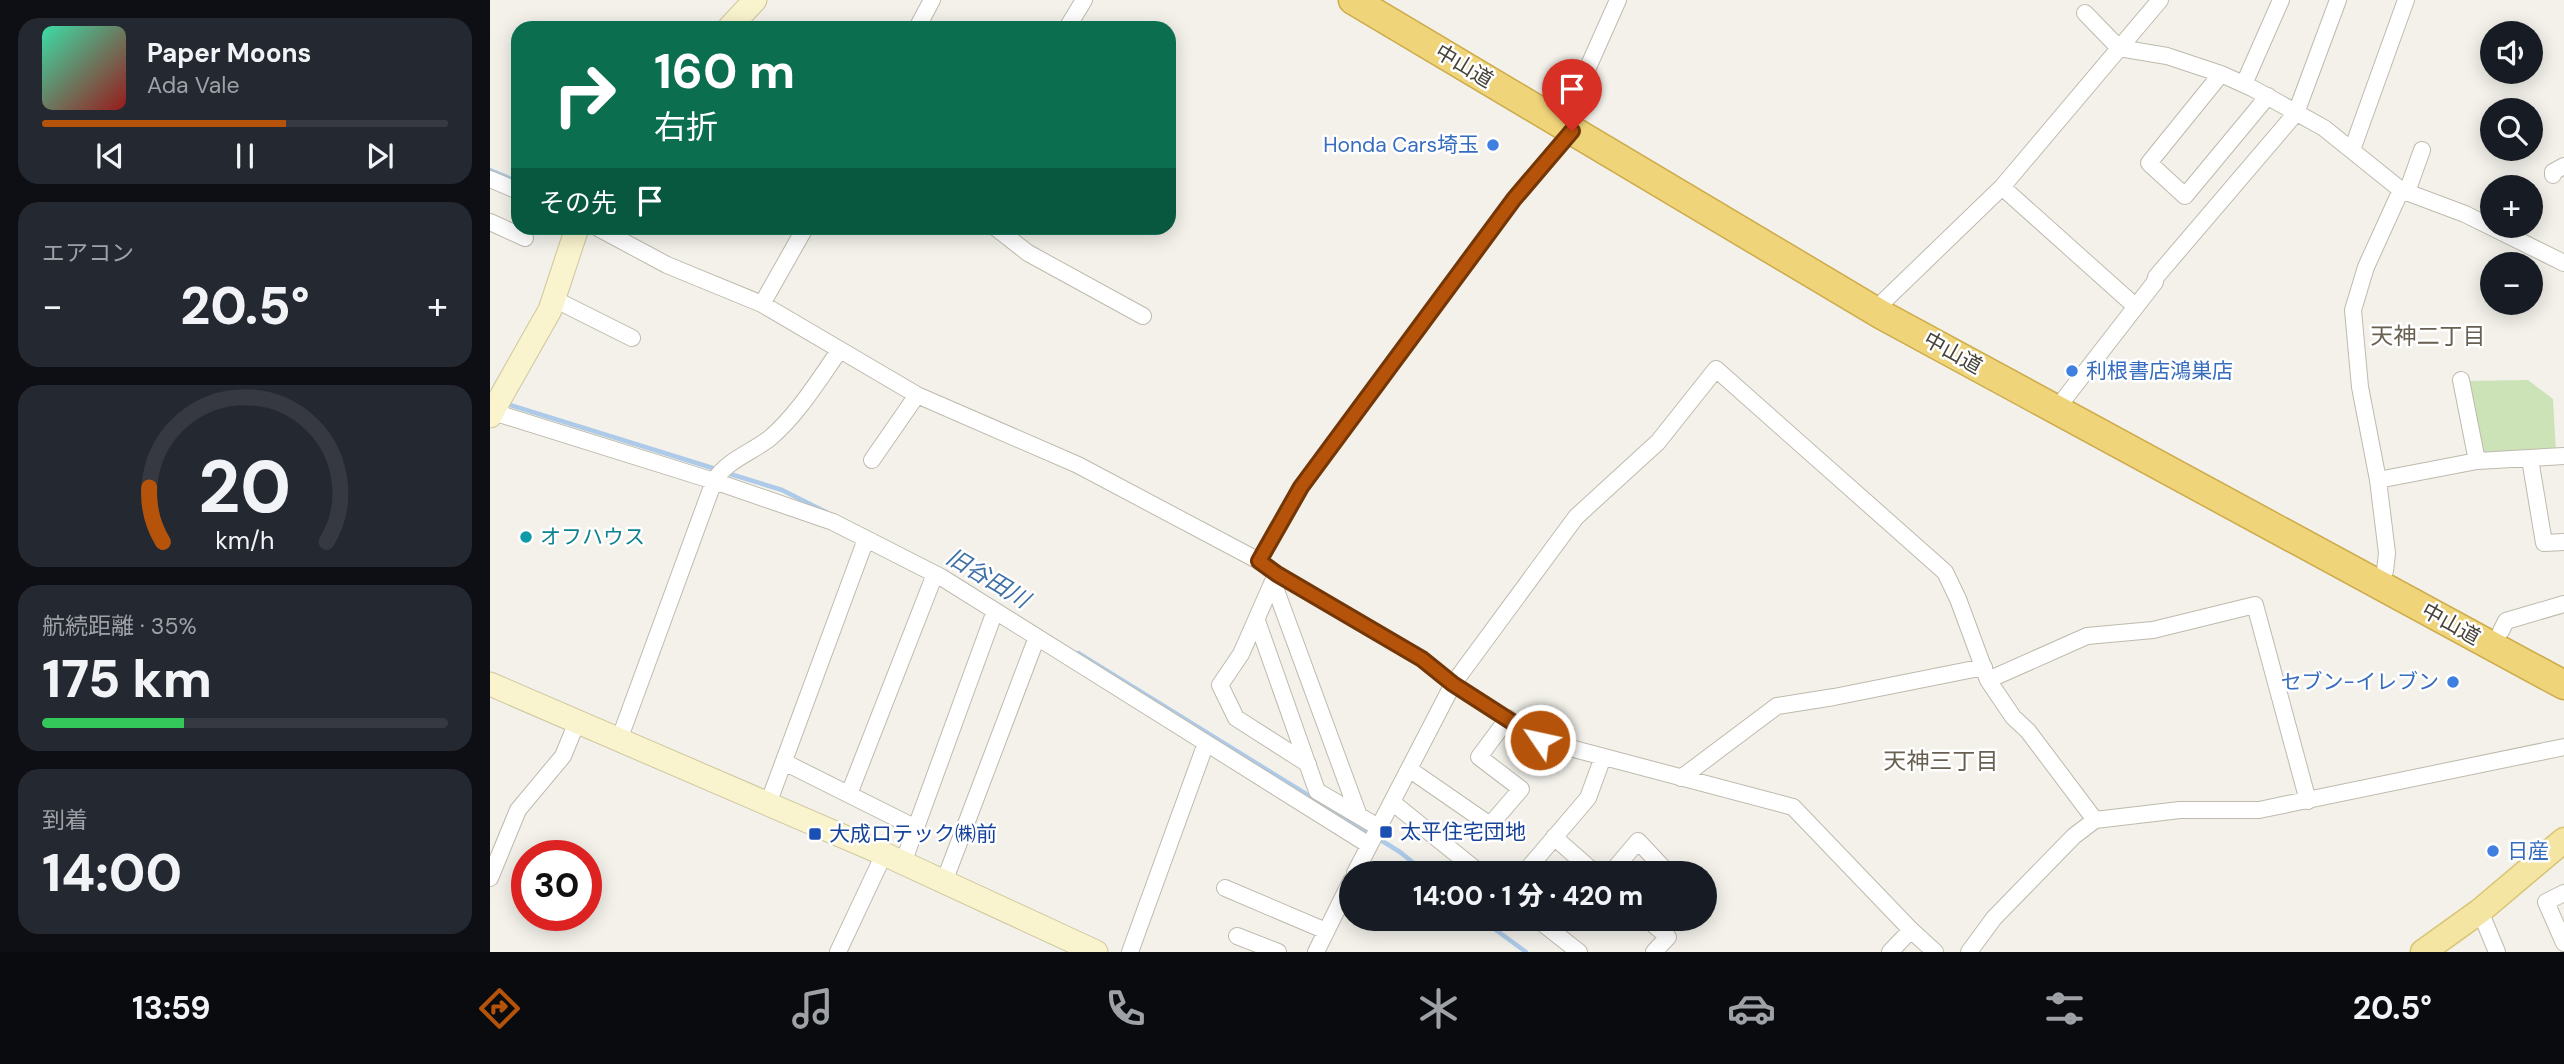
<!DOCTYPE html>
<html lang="ja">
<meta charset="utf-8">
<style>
:root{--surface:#171b24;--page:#242831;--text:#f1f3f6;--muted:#9ea1a6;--line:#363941;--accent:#b45309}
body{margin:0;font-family:"DM Sans","Noto Sans JP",sans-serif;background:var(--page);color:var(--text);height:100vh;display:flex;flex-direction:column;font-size:26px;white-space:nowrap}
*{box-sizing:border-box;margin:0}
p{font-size:23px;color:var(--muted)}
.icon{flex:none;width:38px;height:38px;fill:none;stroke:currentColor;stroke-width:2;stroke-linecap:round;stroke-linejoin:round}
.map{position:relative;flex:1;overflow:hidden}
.sheet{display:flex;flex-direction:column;gap:18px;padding:18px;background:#0d0f14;width:490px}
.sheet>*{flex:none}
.guide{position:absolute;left:21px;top:21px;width:665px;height:214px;border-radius:21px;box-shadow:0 4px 18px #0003;background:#0b6e4f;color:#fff;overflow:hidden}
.fabs{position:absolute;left:1990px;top:21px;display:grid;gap:14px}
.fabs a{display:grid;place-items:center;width:63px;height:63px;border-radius:50%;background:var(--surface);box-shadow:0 4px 18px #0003;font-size:35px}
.speed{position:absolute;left:21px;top:840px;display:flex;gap:14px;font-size:35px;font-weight:700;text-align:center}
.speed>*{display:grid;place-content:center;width:91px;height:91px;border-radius:50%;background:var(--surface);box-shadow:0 4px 18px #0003;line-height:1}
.speed .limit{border:10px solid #d22;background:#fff;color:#111}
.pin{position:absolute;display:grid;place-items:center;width:60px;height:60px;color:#fff;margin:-72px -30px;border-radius:50% 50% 50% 0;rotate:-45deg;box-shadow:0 0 7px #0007}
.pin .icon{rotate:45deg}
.me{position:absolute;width:77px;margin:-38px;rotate:304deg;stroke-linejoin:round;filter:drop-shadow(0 0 5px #0008)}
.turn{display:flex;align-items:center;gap:24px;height:147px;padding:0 28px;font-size:32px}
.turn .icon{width:91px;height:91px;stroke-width:2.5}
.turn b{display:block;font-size:49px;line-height:60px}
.then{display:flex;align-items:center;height:66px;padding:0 28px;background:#0003;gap:14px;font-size:26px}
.big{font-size:52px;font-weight:800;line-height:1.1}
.sheet .card{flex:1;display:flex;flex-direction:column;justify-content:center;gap:10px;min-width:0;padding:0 24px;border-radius:21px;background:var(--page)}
.sheet .dial{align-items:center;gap:0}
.dial svg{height:182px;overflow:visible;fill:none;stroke:var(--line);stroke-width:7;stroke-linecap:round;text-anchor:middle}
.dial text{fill:var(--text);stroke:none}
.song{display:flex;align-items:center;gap:21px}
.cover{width:84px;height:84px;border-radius:10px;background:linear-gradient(135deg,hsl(160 70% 55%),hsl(0 70% 35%))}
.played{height:7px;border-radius:4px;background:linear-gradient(90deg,var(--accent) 60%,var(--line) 60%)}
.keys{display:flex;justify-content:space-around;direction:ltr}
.heat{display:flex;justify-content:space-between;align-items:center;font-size:38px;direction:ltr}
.charge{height:10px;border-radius:5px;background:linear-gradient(90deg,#34c759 35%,var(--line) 0)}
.trip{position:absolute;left:849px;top:861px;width:378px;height:70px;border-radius:35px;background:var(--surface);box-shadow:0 4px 18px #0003;font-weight:800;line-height:70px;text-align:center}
.dock{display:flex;height:112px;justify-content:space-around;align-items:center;background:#090b0e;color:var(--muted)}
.dock .icon{width:49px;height:49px}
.dock .active{color:var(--accent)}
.dock b{font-size:32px;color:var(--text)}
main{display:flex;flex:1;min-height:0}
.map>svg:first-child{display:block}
.green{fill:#cbe3b7}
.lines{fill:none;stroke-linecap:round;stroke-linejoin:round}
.stream{stroke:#adcae9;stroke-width:4.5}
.street-casing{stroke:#bebaad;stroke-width:18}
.secondary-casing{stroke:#cec79e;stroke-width:25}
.primary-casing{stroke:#d7c474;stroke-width:27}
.highway-casing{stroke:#cdab4a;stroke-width:31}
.street{stroke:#fff;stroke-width:16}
.secondary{stroke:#f9f3ce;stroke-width:23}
.primary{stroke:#f4e5a3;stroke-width:24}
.highway{stroke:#efd47a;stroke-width:28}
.route-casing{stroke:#753606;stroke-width:18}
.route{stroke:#b45309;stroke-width:12}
.shop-dot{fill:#3f7fe0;stroke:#fff;stroke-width:2.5}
.culture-dot{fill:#0f9aa8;stroke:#fff;stroke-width:2.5}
.transit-dot{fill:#1a4fb4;stroke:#fff;stroke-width:2.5}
.labels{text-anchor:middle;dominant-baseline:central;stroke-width:5;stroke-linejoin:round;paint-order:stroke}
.street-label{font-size:21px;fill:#464339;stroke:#fff}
.shop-label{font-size:21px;fill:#366cbe;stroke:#fff;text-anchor:end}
.culture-label{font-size:21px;fill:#0d838f;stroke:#fff;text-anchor:start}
.transit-label{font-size:21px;fill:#164399;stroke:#fff;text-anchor:start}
.neighbourhood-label{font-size:23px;fill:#686151;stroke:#fff}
.water-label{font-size:23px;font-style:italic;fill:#3d6fa7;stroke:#fff}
</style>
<main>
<section class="sheet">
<div class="card">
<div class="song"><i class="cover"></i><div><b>Paper Moons</b><p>Ada Vale</p></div></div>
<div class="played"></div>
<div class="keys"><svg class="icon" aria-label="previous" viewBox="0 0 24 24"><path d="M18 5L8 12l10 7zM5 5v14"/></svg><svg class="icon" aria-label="pause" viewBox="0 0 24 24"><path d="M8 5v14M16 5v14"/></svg><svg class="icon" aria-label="next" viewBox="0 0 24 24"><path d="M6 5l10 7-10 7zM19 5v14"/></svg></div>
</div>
<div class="card"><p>エアコン</p>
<div class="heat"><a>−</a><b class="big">20.5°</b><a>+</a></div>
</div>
<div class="card dial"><svg viewBox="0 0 100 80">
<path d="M14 69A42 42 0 1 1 86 69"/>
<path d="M14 69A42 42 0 0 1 8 45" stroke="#b45309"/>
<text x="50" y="56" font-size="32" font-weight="700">20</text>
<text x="50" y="72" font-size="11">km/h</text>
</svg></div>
<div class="card"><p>航続距離 · 35%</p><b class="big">175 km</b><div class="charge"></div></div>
<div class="card"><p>到着</p><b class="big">14:00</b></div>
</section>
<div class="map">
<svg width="2074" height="952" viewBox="0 0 2074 952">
<rect width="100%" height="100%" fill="#f3f1ea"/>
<path class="green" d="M 2038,380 L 2063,399 L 2066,453 L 1992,456 L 1976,381 Z"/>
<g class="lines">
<path class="stream" d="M 0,170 L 21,179
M 17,404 L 229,470
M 237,473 L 292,490 L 336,512
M 588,653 L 881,834
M 889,839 L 910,852 L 936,873
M 991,919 L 1036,952"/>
<defs>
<path id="street" d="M 1595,13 L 1629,48 L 1677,56 L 1731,74 L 1762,88 L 1834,128 L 1911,190 L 1975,214 L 2074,263
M 427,28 L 442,0
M 577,28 L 594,0
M 1731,74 L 1659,163 L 1695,196 L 1778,96
M 1754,84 L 1791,0
M 1079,110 L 1128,0
M 1862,150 L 1916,0
M 2063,175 L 2063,172 L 2074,166
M 0,179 L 28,191
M 1512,187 L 1645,306
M 1917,192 L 1932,150
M 0,222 L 35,238
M 108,228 L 177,265 L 272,304 L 427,395 L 588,465 L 769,561 L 787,574 L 932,659 L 963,684 L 1050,740 L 1303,807 L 1421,930 L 1445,952
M 506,228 L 538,253 L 653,316
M 64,299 L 142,338
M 1394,301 L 1512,187 L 1670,0
M 272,304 L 315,228
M 1971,380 L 1987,461
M 1575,398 L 1665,282 L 1666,277 L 1806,113 L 1848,0
M 0,411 L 224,481 L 343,522 L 451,577 L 879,845
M 2040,459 L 2054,543 L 2074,542
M 382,460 L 427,395
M 1888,480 L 1987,461 L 2074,456
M 769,561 L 811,487 L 1024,199 L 1082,131
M 1895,571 L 1897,553 L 1888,480 L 1870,387 L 1863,310 L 1876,267 L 1911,190
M 784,579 L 751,654 L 730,685 L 746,718 L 818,764
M 783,582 L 869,816
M 767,621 L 827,791 L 888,827
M 2011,631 L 2016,621 L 2074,604
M 1498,680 L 1597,636 L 1663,630 L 1765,605 L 1818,801
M 129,740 L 224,481 C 237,460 261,453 280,438 C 308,414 328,381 349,351
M 294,762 L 426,828
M 919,769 L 1000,825 L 1031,789 L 989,757 L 1018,718
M 1191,778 L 1287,706 L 1344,697 L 1494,667
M 359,794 L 445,574
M 902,802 L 990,873
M 278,804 L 376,539
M 1064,837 L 1105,873
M 413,863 L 505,611
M 865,873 L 963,684 L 1086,517 L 1168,442 L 1226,369 L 1455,572 L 1468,599 L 1498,680 L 1523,717 L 1538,731 L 1605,820
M 1034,873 L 1098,798 L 1113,757
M 1121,873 L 1148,841 L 1178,873
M 0,878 L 28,810 L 73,756 L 87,722
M 454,882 L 547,637
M 735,888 L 836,931
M 2074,893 L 2056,902 L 2074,943
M 1990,911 L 2007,952
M 1047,919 L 1089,952
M 1157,919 L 1178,937 L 1164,952
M 747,936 L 788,952
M 348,952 L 394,854
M 640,952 L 716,743
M 826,952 L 861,881
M 1400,952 L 1421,930
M 1479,952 L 1504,918 L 1584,836 L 1605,820 L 1690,810 L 1769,810 L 2074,747"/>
<path id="secondary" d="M 239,28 L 265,0
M 0,416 L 60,310 L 87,228
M 0,684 L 394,854 L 606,952"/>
<path id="primary" d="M 1933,952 L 1990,911 L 2074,840"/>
<path id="highway" d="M 863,0 L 1392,315 L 2074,685"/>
</defs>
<use href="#street" class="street-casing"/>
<use href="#secondary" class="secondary-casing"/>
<use href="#primary" class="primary-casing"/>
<use href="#highway" class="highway-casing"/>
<use href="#street" class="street"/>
<use href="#secondary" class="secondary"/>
<use href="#primary" class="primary"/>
<use href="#highway" class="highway"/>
</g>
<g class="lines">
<defs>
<path id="route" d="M 1050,740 L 963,684 L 932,659 L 787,574 L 769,561 L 811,487 L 1024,199 L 1082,131"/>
</defs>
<use href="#route" class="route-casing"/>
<use href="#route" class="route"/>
</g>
<g class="shop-dot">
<circle cx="1003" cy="145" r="7"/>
<circle cx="1582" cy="371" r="7"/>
<circle cx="1963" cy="682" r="7"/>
<circle cx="2003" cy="851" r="7"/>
</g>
<circle class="culture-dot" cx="36" cy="537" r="7"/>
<g class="transit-dot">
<rect x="889" y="825" width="14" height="14" rx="3.5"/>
<rect x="318" y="827" width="14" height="14" rx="3.5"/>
</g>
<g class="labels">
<g class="street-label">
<text transform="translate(974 66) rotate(31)">中山道</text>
<text transform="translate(1463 353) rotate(29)">中山道</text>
<text transform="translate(1961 624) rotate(29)">中山道</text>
</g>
<g class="shop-label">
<text x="989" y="145">Honda Cars埼玉</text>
<text x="1596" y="371" text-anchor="start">利根書店鴻巣店</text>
<text x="1949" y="682">セブン-イレブン</text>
<text x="2017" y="851" text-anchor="start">日産</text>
</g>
<g class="culture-label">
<text x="50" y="537">オフハウス</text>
</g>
<g class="transit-label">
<text x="910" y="832">太平住宅団地</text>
<text x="339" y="834">大成ロテック㈱前</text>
</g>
<g class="neighbourhood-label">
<text x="1938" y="336">天神二丁目</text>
<text x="1451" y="761">天神三丁目</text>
</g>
<g class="water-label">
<text transform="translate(498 578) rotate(31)">旧谷田川</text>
</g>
</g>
</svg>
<div class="fabs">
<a><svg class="icon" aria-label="sound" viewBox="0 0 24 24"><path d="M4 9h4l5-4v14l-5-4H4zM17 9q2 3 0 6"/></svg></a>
<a><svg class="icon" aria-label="search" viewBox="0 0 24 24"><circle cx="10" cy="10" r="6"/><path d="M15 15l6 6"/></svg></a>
<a>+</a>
<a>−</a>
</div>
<div class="speed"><div class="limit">30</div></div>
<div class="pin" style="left:1082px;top:131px;background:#d93025"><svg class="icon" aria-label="arrive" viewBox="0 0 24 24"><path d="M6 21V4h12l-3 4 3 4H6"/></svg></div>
<svg class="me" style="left:1050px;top:740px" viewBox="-20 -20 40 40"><circle r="17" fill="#b45309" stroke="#fff" stroke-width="3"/><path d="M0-11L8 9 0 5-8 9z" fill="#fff"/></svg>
<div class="trip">14:00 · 1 分 · 420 m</div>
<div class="guide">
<div class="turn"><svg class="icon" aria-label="right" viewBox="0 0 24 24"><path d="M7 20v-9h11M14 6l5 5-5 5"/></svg><div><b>160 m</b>右折</div></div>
<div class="then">その先<svg class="icon" aria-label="arrive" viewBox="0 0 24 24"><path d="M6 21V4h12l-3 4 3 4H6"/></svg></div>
</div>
</div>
</main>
<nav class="dock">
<b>13:59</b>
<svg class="icon active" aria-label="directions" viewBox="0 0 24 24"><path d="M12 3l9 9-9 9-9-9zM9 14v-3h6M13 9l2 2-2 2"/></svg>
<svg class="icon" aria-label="music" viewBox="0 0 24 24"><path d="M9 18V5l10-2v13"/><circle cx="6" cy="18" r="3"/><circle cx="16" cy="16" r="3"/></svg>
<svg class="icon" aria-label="phone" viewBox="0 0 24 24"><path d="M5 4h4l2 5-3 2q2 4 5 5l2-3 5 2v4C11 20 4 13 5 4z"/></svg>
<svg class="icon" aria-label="climate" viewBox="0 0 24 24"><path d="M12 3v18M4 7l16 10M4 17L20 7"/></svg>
<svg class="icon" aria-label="car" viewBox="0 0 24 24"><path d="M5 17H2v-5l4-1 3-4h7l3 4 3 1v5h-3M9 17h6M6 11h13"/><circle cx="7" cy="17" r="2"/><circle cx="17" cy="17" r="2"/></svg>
<svg class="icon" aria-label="filters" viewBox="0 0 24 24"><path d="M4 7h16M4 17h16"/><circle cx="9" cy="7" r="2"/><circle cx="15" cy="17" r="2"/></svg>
<b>20.5°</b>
</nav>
